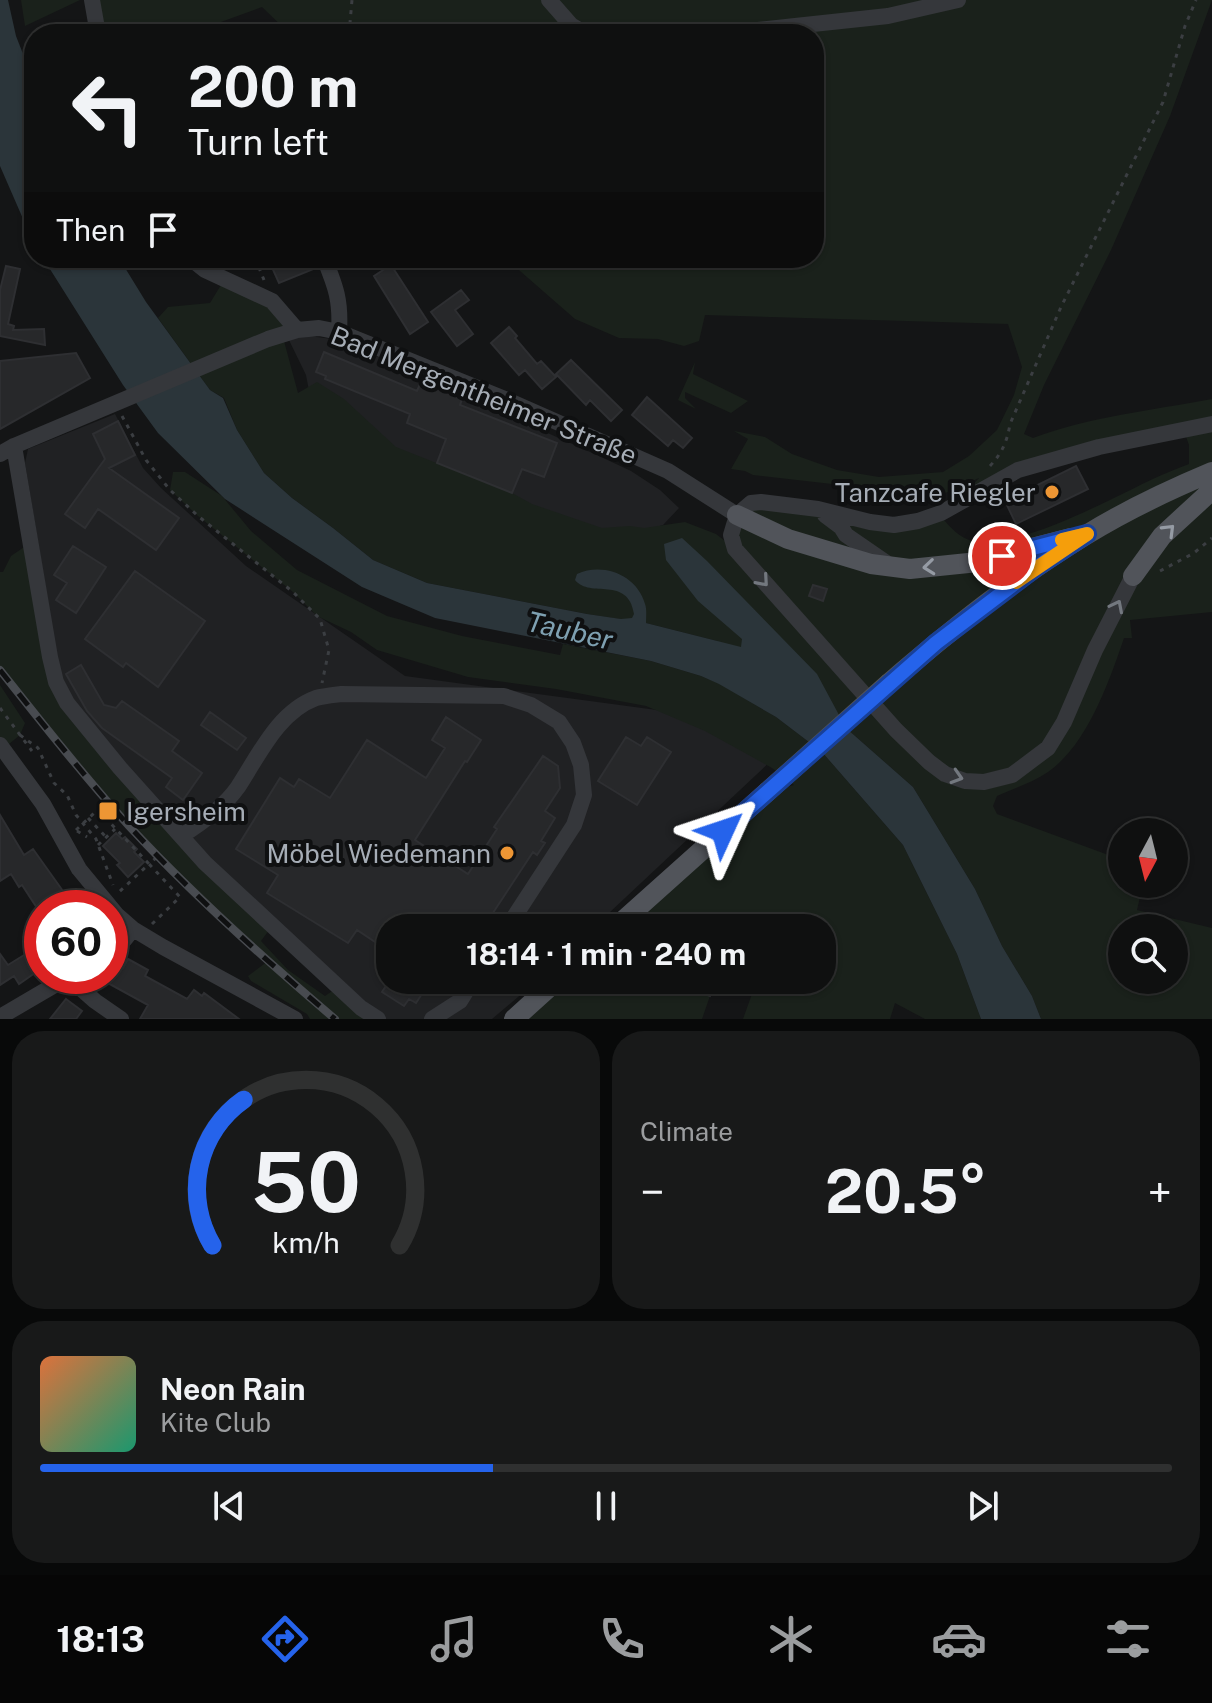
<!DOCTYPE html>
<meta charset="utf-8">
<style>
:root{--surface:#0f1010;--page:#181919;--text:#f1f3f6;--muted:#9b9d9f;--line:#2f3030;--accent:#2563eb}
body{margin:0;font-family:"Public Sans",sans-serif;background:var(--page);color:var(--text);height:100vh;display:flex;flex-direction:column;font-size:30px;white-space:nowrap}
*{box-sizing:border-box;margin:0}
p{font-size:26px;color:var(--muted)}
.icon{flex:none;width:44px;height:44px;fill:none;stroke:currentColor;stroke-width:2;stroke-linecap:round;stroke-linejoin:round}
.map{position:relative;height:1019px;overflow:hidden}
.drawer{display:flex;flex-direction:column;gap:12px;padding:12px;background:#080909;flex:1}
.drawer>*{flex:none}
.hud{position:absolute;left:24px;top:24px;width:800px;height:244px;border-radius:32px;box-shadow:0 2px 6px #0004,0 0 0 2px var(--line);background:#0f1010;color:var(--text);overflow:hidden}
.needle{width:52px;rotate:187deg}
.fabs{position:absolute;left:1108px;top:818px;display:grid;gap:16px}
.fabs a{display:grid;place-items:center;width:80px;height:80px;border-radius:50%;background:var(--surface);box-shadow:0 2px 6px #0004,0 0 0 2px var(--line);font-size:40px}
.speed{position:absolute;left:24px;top:890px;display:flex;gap:16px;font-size:40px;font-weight:700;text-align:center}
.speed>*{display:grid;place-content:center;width:104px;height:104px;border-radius:50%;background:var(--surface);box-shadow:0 2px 6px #0004,0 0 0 2px var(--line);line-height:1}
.speed .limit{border:12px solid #d22;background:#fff;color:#111}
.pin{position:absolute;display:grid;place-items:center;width:68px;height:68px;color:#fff;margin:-34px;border:4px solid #fff;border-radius:50%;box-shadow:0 2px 8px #0007}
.me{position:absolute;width:88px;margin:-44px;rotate:48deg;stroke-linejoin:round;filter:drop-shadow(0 0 6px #0008)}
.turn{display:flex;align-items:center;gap:28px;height:168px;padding:0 32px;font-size:36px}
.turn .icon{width:104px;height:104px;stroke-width:2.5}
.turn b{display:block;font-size:56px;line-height:68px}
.then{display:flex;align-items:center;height:76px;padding:0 32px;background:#0003;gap:16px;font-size:30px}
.big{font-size:60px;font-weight:700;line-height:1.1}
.drawer .tile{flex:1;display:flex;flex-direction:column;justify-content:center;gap:12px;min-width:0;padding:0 28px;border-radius:32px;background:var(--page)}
.drawer .dial{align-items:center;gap:0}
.dial svg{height:208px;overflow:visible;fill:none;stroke:var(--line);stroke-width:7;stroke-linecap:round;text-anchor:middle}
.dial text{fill:var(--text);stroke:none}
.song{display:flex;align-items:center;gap:24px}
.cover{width:96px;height:96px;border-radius:12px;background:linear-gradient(135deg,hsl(20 70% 55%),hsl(160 70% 35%))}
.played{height:8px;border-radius:4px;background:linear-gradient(90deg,var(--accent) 40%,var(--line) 40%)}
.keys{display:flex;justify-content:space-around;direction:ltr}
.heat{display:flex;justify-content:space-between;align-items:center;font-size:44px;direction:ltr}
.drawer .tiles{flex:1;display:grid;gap:12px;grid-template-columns:1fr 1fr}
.tile:last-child{grid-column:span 2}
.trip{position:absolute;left:376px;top:914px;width:460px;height:80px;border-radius:32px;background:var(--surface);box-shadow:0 2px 6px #0004,0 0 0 2px var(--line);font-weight:700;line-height:80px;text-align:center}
.menu{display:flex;height:128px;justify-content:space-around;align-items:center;background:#060606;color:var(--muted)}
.menu .icon{width:56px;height:56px}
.menu .selected{color:var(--accent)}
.menu b{font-size:36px;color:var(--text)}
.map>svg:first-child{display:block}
.built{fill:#202123}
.green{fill:#1a211b;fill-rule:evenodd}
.water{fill:#2b353a}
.building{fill:#27282a;stroke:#2e2f32;stroke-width:2}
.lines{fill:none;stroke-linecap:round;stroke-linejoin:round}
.path{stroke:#3b3e42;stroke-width:3;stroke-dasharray:4 6;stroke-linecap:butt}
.minor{stroke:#35373b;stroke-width:16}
.major{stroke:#51545a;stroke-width:20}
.rail-casing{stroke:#484b50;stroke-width:8}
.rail{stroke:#0f1011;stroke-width:5;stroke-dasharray:15;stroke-linecap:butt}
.major-bridge{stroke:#51545a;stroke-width:20}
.oneway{stroke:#959ba4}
.oneway2{stroke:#73787f}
.route-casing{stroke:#184099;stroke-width:20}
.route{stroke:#2563eb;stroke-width:14}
.slow{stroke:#f59e0b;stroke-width:14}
.poi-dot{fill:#ee9634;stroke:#0f1011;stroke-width:3}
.labels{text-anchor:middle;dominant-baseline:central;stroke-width:8;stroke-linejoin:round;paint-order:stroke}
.street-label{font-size:26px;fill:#a6adb6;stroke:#0f1011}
.poi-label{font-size:26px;fill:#a6adb6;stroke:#0f1011;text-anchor:end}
.water-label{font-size:28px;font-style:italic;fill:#7ea0b1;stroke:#0f1011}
</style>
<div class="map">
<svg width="1212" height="1019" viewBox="0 0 1212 1019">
<rect width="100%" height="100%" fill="#141516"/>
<path class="built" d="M 309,336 L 332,339 L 358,348 L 599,456 L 631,471 L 660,490 L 679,508 L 663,525 L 636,534 L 612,534 L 443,476 L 311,401 L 306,375 L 288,338 Z
M 115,414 L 143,468 L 161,488 L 246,566 L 405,676 L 679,713 L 773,759 L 593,928 L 390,928 L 390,980 L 538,980 L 492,1019 L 384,1019 L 213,861 L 144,787 L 73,699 L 63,679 L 57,656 L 25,463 L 28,449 Z"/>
<path class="green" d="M 21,0 L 80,0 L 25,26 Z
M 92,0 L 1212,0 L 1170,116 L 1111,250 L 1044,385 L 1024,434 L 1033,438 C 1089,417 1153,410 1212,399 L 1212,612 L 1130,620 L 1132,638 L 1124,638 C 1109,682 1087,745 1048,772 C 1032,783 1014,788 997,796 L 993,806 L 997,814 L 1122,860 L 1122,884 L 1143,884 L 1137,910 L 1212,928 L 1212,1019 L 1041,1019 L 1032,996 L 1002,946 L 975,889 L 913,787 L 846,728 L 720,650 L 717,641 L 646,623 L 587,614 L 427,583 L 373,560 L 333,528 L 292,498 L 264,473 L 237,430 L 224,398 L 210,390 L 158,318 L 168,307 L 210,303 L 224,280 L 272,301 L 297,330 L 284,341 L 298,393 L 317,382 L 344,399 L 396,447 L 512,493 L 532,504 L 602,528 L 630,526 L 644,528 L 685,522 L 716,534 L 734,548 L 731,535 L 751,503 L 870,522 L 943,519 C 951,528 959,537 972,541 C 1015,552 1114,497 1155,478 C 1166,473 1178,468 1189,464 L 1189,445 L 1184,431 L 1018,470 L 954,506 L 979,478 L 923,503 L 898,504 L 863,499 L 832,484 L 753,475 L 745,471 L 731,469 L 748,439 L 734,431 L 765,437 L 792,454 L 837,470 L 879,477 L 943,472 L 969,456 L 997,430 L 1014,395 L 1022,367 L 1008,324 L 705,315 L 699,341 L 684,346 L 658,339 L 619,338 L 575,319 L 505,258 L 814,258 L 814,34 L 290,34 L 262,7 L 188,34 L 98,34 ZM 1122,928 L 1174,928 L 1174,980 L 1122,980 Z
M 695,362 L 693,374 L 748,401 L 731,413 L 685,392 L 685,398 L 696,409 L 678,400 Z
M 173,472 L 185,472 L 222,496 L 251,531 L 297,570 L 387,616 L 462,636 L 560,655 L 563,644 L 651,661 L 701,676 L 720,684 L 776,717 L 822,752 L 903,845 L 957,954 L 981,1019 L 925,1019 L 895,1003 L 890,1019 L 743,1019 L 757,980 L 822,980 L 822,928 L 615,928 L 767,792 L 794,785 L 772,768 L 705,731 L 646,706 L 556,689 L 468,677 L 377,650 L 351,632 L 317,616 L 293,592 L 198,516 L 170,490 Z
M 30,543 L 67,703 L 272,926 L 261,941 L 288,970 L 325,996 L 338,987 L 376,1019 L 310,1019 L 307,1014 L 251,981 L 248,976 L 268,961 L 203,902 L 130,826 L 43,725 L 0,670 L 0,572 L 3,572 L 11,556 Z
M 0,685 L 25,723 L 20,735 L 3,749 L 0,745 Z
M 557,980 L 700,980 L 696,991 L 710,996 L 702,1019 L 514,1019 Z"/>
<path class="water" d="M 0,0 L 8,0 L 16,36 L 34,82 L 34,244 L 0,166 Z
M 43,258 L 119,258 L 146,302 L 210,390 L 223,398 L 237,430 L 264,473 L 292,498 L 333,528 L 373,560 L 427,583 L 587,614 L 621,619 L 632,618 L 634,614 C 628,575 590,599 575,580 L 577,574 C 603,562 637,575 645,604 C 647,609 646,617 646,623 L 741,647 L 742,639 L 698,601 L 666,560 L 664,544 L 682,538 L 707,561 L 817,674 L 846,728 L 913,787 L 975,889 L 1002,946 L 1032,996 L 1041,1019 L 981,1019 L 957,954 L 903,845 L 822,752 L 776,717 L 719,684 L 701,676 L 651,661 L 435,618 L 362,587 L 225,499 L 158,433 L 123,385 Z"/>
<path class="building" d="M 271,258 L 313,258 L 316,268 L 279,283 L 271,265 L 274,264 Z
M 391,265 L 428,322 L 410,334 L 374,276 Z
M 6,266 L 20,269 L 8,324 L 14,326 L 13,330 L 44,329 L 45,345 L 0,336 L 0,290 Z
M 461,290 L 469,300 L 455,310 L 473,334 L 457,346 L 431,312 Z
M 509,327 L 517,336 L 515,338 L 537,364 L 541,361 L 556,377 L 542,389 L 525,370 L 519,375 L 491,343 Z
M 324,352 L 417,391 L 421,382 L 462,399 L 460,405 L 557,443 L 544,477 L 522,469 L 512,493 L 437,463 L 446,439 L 407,423 L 410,414 L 325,379 L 326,376 L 316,372 Z
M 76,353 L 90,378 L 0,429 L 0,361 Z
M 571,360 L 622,410 L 611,421 L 590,400 L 586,405 L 556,374 Z
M 647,397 L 692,438 L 683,448 L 673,440 L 668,446 L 632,415 Z
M 118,421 L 135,455 L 109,468 L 179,518 L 156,550 L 98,509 L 85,528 L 65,514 L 105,459 L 93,434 Z
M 1076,466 L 1088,489 L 1016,524 L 1005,501 Z
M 73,546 L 106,567 L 76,613 L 56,600 L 67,583 L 54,575 Z
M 135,571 L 205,621 L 158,687 L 126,663 L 123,667 L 85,639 Z
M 813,585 L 827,589 L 823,601 L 809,596 Z
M 81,665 L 104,705 L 116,708 L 122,701 L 179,741 L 172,751 L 202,773 L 183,800 L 166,787 L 172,778 L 102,728 L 87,711 L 66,674 Z
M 210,712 L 246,738 L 237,750 L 201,725 Z
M 446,717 L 481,740 L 467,762 L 465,761 L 415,840 L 468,874 L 497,829 L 494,827 L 543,756 L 558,766 L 560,788 L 545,811 L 555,818 L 541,841 L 545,843 L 537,855 L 533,852 L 483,928 L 390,928 L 390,952 L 357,930 L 348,943 L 267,893 L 278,875 L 236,849 L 280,778 L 294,787 L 299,779 L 330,798 L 367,740 L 426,778 L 445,748 L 432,740 Z
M 626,737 L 641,746 L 647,737 L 671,752 L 637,805 L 598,781 Z
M 0,815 L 24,855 L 33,849 L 75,908 L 37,908 L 22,885 L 19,887 L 11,874 L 0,881 Z
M 116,833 L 122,839 L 125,837 L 137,849 L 134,852 L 144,862 L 128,877 L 117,865 L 120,863 L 103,846 Z
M 42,944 L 42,968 L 19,984 L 14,976 L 0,985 L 0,954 L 8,965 Z
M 128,959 L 148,970 L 145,976 L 187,999 L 194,990 L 202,996 L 204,993 L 239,1019 L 140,1019 L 148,1005 L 106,982 L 115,964 L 123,968 Z
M 390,980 L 431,980 L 416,1003 L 409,999 L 404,1006 L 382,992 Z
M 700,980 L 717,980 L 710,996 L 696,991 Z
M 66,999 L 82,1011 L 76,1019 L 50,1019 Z"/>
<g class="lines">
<path class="path" d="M 349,34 L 352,0
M 255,258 L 264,280
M 122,416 L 146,460 L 170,490 L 198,516 L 293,592 L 320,619 L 329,650 L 322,683
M 990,466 C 1002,453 1007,442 1010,424 L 1061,307 L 1163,102 L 1185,26 L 1196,0
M 1160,571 L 1194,553 L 1212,538
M 0,708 L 32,751
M 20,735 L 38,748 L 54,783 L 67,795 L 76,815 L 96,839 L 113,885
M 98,810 L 149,864 L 119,892
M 88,818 L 106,837
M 76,830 L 105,803
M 77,831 L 87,837
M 98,845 L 115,829
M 152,924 L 180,897 L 149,864 L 156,858"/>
<path class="minor" d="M 92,0 L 98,34
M 549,0 L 571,25 L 586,34
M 720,34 L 888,16 L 958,0
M 190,258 L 205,270 L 272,301 L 297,330
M 324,258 C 336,287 341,301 339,332
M 14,446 L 50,657 L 56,682 L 67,703 L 120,768 L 205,863 L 361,1008 L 378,1019
M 0,454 L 14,446 L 268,339 L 297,330 L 319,328 L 339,332 L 507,400 L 668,471 L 737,515
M 825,515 L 841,527 L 846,535 L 891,566
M 1133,576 L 1095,650 L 1064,722 L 1048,748 L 1012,775 L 984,782 L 965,781 L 945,774 L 929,762 L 896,730 L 735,549 L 731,535 L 737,515 L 751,503 L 761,502 L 818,509 L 870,522 L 894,525 L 918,521 L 941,513 L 1018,470 L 1099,447 L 1212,424
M 0,745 L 43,804 L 79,869 L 117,915 L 133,929 L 163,947 L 295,1019
M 181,836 C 202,823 224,807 238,787 C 259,755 278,712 316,698 C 323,696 333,695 341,694 L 504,696 L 531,705 L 559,722 L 573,743 L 581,765 L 584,795 L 574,825 L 507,928
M 110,949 L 125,939 L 133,929
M 68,977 L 95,1001 L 121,1019
M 0,1017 L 70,976
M 432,1019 L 460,1001 L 473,980"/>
<path class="major" d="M 737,515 L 788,539 L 871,564 L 910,569 L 978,562 L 1071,538
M 1133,576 L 1162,536 L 1212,490
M 889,683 C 951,630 1015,578 1086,535 C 1125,511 1169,490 1212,472
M 615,928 L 767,792
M 514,1019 L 557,980"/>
<defs>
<path id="rail" d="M 0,670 C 42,723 84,776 129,826 C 193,895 263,958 335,1019"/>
</defs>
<use href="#rail" class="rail-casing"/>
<use href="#rail" class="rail"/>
<path class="major-bridge" d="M 767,792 L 889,683"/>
</g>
<defs><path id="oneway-chevron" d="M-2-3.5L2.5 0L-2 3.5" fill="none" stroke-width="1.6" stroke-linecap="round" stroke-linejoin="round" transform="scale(2)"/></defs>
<g class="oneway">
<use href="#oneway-chevron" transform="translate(1169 530) rotate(-45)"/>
<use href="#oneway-chevron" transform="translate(929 567) rotate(174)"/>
</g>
<g class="oneway2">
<use href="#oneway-chevron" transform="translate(763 581) rotate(49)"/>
<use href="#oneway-chevron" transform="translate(1117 606) rotate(-63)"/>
<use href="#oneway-chevron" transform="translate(957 777) rotate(17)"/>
</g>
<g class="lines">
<defs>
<path id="route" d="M 723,831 L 936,643 L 1035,568 L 1087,534 L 1002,556"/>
</defs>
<use href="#route" class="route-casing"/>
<use href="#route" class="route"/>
<path class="slow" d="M 1016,582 L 1087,534 L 1062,540"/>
</g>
<g class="poi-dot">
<circle cx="1052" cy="492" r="8"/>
<rect x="98" y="801" width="20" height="20" rx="4"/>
<circle cx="507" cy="853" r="8"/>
</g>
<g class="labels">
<g class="street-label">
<text transform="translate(484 395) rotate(22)">Bad Mergentheimer Straße</text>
</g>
<g class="poi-label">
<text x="1036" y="492">Tanzcafe Riegler</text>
<text x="126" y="811" text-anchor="start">Igersheim</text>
<text x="491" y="853">Möbel Wiedemann</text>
</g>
<g class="water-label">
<text transform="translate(570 630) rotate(13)">Tauber</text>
</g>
</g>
</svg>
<div class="fabs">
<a><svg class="needle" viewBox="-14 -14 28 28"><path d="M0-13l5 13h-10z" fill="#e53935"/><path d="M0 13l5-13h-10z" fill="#9b9d9f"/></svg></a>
<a><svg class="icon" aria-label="search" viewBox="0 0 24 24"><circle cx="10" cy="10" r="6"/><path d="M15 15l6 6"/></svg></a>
</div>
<div class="speed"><div class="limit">60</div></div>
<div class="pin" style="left:1002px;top:556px;background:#d93025"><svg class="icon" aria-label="arrive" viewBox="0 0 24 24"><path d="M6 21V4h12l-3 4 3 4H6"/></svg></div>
<svg class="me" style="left:723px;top:831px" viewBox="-20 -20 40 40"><path d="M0-17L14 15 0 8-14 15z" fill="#2563eb" stroke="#fff" stroke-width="4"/></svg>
<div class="trip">18:14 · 1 min · 240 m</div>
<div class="hud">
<div class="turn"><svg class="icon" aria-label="left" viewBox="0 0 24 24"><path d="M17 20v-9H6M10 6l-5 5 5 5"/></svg><div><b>200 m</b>Turn left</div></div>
<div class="then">Then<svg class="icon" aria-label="arrive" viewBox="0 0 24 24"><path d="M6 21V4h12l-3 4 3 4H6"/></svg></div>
</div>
</div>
<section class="drawer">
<div class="tiles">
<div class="tile dial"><svg viewBox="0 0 100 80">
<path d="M14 69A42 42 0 1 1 86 69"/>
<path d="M14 69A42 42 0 0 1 26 13" stroke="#2563eb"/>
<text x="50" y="56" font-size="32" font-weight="700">50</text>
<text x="50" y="72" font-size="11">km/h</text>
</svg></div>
<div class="tile"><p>Climate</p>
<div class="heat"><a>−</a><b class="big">20.5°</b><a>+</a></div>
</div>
<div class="tile">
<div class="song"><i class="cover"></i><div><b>Neon Rain</b><p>Kite Club</p></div></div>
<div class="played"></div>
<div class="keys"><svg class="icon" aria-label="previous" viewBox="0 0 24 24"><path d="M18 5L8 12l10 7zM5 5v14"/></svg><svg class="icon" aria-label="pause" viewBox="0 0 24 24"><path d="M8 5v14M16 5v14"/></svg><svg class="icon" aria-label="next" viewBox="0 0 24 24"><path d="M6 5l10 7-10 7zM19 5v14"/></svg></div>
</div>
</div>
</section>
<nav class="menu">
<b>18:13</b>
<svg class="icon selected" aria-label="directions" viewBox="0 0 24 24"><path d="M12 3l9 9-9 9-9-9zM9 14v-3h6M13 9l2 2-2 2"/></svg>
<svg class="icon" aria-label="music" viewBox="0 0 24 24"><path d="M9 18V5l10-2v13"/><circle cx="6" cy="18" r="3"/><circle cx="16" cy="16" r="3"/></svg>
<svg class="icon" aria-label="phone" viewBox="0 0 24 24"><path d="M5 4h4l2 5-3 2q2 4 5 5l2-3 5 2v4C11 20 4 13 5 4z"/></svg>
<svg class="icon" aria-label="climate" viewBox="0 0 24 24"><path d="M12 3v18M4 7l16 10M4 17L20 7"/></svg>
<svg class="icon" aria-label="car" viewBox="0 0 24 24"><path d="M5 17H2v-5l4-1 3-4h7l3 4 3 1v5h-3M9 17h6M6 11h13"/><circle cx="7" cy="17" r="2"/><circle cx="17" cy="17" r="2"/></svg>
<svg class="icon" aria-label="filters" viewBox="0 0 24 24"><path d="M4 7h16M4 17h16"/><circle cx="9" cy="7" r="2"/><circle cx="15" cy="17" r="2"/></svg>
</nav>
